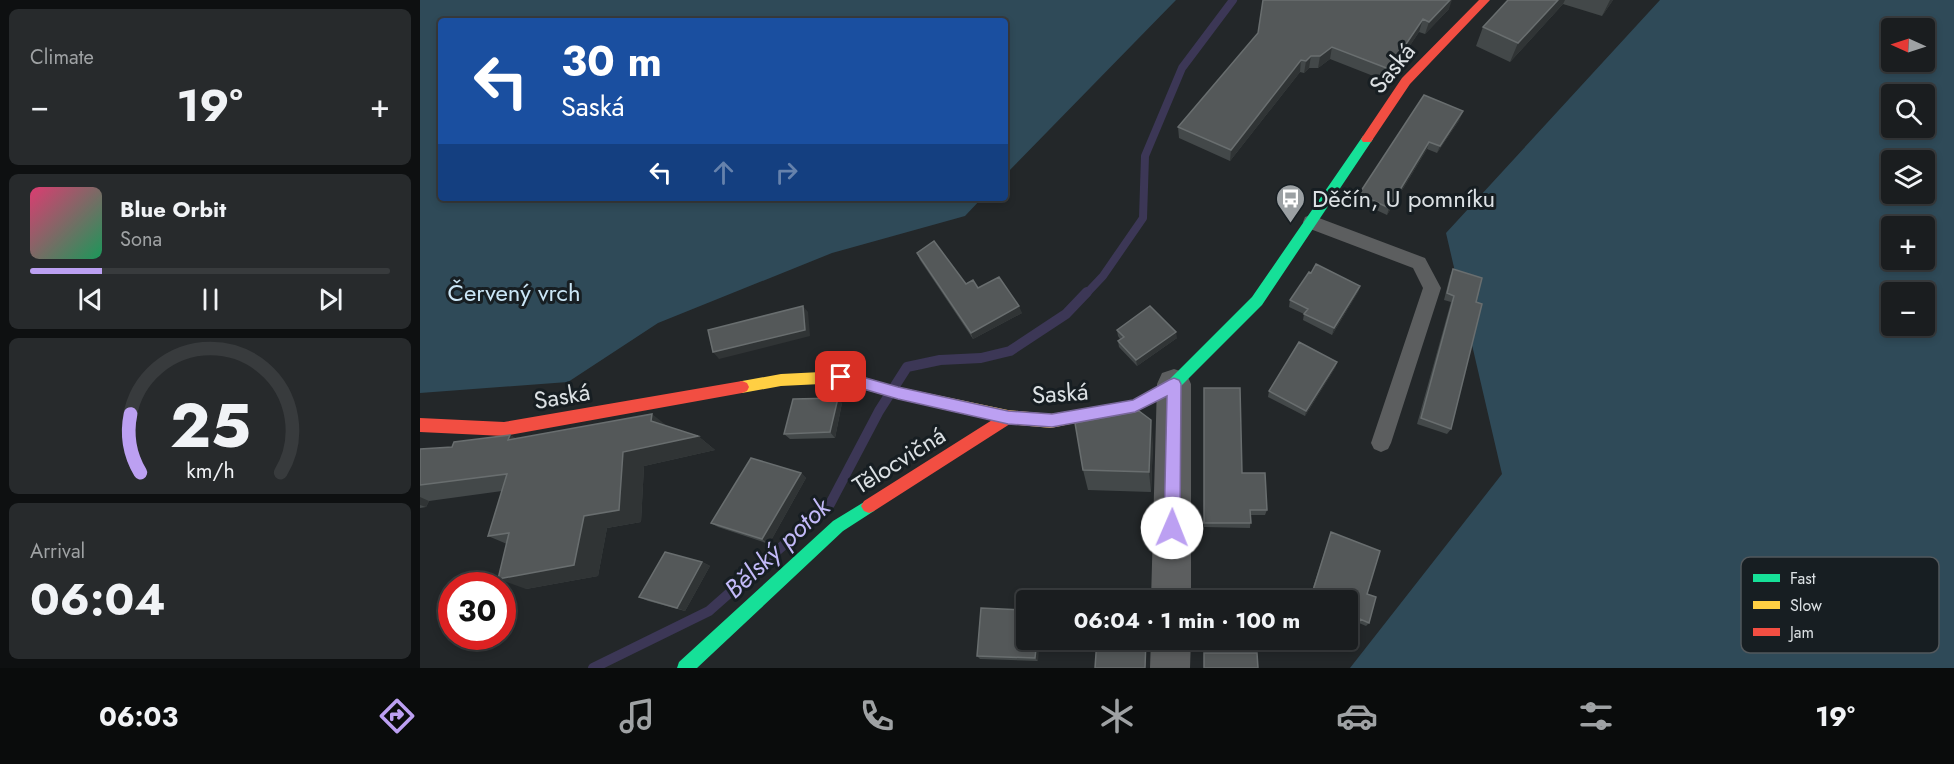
<!DOCTYPE html>
<meta charset="utf-8">
<style>
:root{--surface:#1a1d1f;--page:#272a2c;--text:#f1f3f6;--muted:#9fa2a4;--line:#383b3d;--accent:#bca0f2}
body{margin:0;font-family:Jost,sans-serif;background:var(--page);color:var(--text);height:100vh;display:flex;flex-direction:column;font-size:22px;white-space:nowrap}
*{box-sizing:border-box;margin:0}
p{font-size:20px;color:var(--muted)}
.icon{flex:none;width:33px;height:33px;fill:none;stroke:currentColor;stroke-width:2;stroke-linecap:round;stroke-linejoin:round}
.map{position:relative;flex:1;overflow:hidden}
.panel{display:flex;flex-direction:column;gap:9px;padding:9px;background:#0e1011;width:420px}
.panel>*{flex:none}
.banner{position:absolute;left:18px;top:18px;width:570px;height:183px;border-radius:6px;box-shadow:0 3px 9px #0003,0 0 0 2px var(--line);background:#1a4fa0;color:#fff;overflow:hidden}
.needle{width:39px;rotate:273deg}
.controls{position:absolute;left:1461px;top:18px;display:grid;gap:12px}
.controls a{display:grid;place-items:center;width:54px;height:54px;border-radius:6px;background:var(--surface);box-shadow:0 3px 9px #0003,0 0 0 2px var(--line);font-size:30px}
.speed{position:absolute;left:18px;top:572px;display:flex;gap:12px;font-size:30px;font-weight:700;text-align:center}
.speed>*{display:grid;place-content:center;width:78px;height:78px;border-radius:50%;background:var(--surface);box-shadow:0 3px 9px #0003,0 0 0 2px var(--line);line-height:1}
.speed .limit{border:9px solid #d22;background:#fff;color:#111}
.pin{position:absolute;display:grid;place-items:center;width:51px;height:51px;color:#fff;margin:-26px;border-radius:12px;box-shadow:0 3px 9px #0006}
.me{position:absolute;width:66px;margin:-33px;rotate:1deg;stroke-linejoin:round;filter:drop-shadow(0 0 4px #0008)}
.turn{display:flex;align-items:center;gap:21px;height:126px;padding:0 24px;font-size:27px}
.turn .icon{width:78px;height:78px;stroke-width:2.5}
.turn b{display:block;font-size:42px;line-height:51px}
.lanes{display:flex;align-items:center;height:57px;padding:0 24px;background:#0003;justify-content:center;gap:30px;direction:ltr}
.lanes .off{opacity:.35}
.big{font-size:45px;font-weight:700;line-height:1.1}
.panel .widget{flex:1;display:flex;flex-direction:column;justify-content:center;gap:9px;min-width:0;padding:0 21px;border-radius:9px;background:var(--page)}
.panel .dial{align-items:center;gap:0}
.dial svg{height:156px;overflow:visible;fill:none;stroke:var(--line);stroke-width:7;stroke-linecap:round;text-anchor:middle}
.dial text{fill:var(--text);stroke:none}
.song{display:flex;align-items:center;gap:18px}
.cover{width:72px;height:72px;border-radius:9px;background:linear-gradient(135deg,hsl(340 70% 55%),hsl(150 70% 35%))}
.played{height:6px;border-radius:3px;background:linear-gradient(90deg,var(--accent) 20%,var(--line) 20%)}
.keys{display:flex;justify-content:space-around;direction:ltr}
.heat{display:flex;justify-content:space-between;align-items:center;font-size:33px;direction:ltr}
.trip{position:absolute;left:596px;top:590px;width:342px;height:60px;border-radius:6px;background:var(--surface);box-shadow:0 3px 9px #0003,0 0 0 2px var(--line);font-weight:700;line-height:60px;text-align:center}
.tab-bar{display:flex;height:96px;justify-content:space-around;align-items:center;background:#0a0c0c;color:var(--muted)}
.tab-bar .icon{width:42px;height:42px}
.tab-bar .current{color:var(--accent)}
.tab-bar b{font-size:27px;color:var(--text)}
main{display:flex;flex:1;min-height:0}
.map>svg:first-child{display:block}
.green{fill:#2f4a58;fill-rule:evenodd}
.lines{fill:none;stroke-linecap:round;stroke-linejoin:round}
.stream-far1{stroke:#3c3756;stroke-width:8}
.stream{stroke:#3c3756;stroke-width:10}
.lane{fill:#5c5e5f;fill-rule:evenodd}
.street{fill:#5c5e5f;fill-rule:evenodd}
.fast{fill:#16e098;fill-rule:evenodd}
.slow{fill:#ffcf43;fill-rule:evenodd}
.jam{fill:#f24e42;fill-rule:evenodd}
.wall{fill:#434849}
.shaded-wall{fill:#303435}
.building{fill:#545859;stroke:#696e6f;stroke-width:1.5}
.route{fill:#bca0f2;stroke:#7a689d;stroke-width:1.5}
.labels{text-anchor:middle;dominant-baseline:central;stroke-width:6;stroke-linejoin:round;paint-order:stroke}
.street-label{font-size:24px;fill:#dce1e4;stroke:#171e22}
.poi-label{font-size:24px;fill:#dce1e4;stroke:#171e22;text-anchor:start}
.park-label{font-size:24px;fill:#cbe6f6;stroke:#171e22}
.water-label{font-size:26px;font-style:italic;fill:#c3baf9;stroke:#171e22}
.key{fill:#171e22;stroke:#52585c;stroke-width:1.5}
.key-label{font-size:16px;fill:#dce1e4}
</style>
<main>
<section class="panel">
<div class="widget"><p>Climate</p>
<div class="heat"><a>−</a><b class="big">19°</b><a>+</a></div>
</div>
<div class="widget">
<div class="song"><i class="cover"></i><div><b>Blue Orbit</b><p>Sona</p></div></div>
<div class="played"></div>
<div class="keys"><svg class="icon" aria-label="previous" viewBox="0 0 24 24"><path d="M18 5L8 12l10 7zM5 5v14"/></svg><svg class="icon" aria-label="pause" viewBox="0 0 24 24"><path d="M8 5v14M16 5v14"/></svg><svg class="icon" aria-label="next" viewBox="0 0 24 24"><path d="M6 5l10 7-10 7zM19 5v14"/></svg></div>
</div>
<div class="widget dial"><svg viewBox="0 0 100 80">
<path d="M14 69A42 42 0 1 1 86 69"/>
<path d="M14 69A42 42 0 0 1 9 39" stroke="#bca0f2"/>
<text x="50" y="56" font-size="32" font-weight="700">25</text>
<text x="50" y="72" font-size="11">km/h</text>
</svg></div>
<div class="widget"><p>Arrival</p><b class="big">06:04</b></div>
</section>
<div class="map">
<svg width="1534" height="668" viewBox="0 0 1534 668">
<rect width="100%" height="100%" fill="#232729"/>
<path class="green" d="M 0,0 L 756,0 L 585,175 L 585,21 L 21,21 L 21,198 L 562,198 L 545,216 L 412,253 L 238,323 L 148,382 L 0,393 Z
M 1240,0 L 1534,0 L 1534,668 L 930,668 L 1082,474 L 1026,233 ZM 1472,28 L 1504,28 L 1504,62 L 1472,62 ZM 1472,94 L 1504,94 L 1504,128 L 1472,128 ZM 1472,160 L 1504,160 L 1504,194 L 1472,194 ZM 1472,226 L 1504,226 L 1504,260 L 1472,260 ZM 1472,292 L 1504,292 L 1504,326 L 1472,326 Z"/>
<g class="lines">
<path class="stream-far1" d="M 666,294 L 683,276 L 723,218 L 725,156 L 762,68 L 813,0"/>
<path class="stream" d="M 173,668 L 289,611 L 410,504 L 459,411 L 487,367 L 520,360 L 561,358 L 590,351 L 646,314 L 667,292"/>
<path class="lane" d="M 891,215 L 1005,258 L 1021,288 L 971,443 L 968,449 L 961,452 L 954,449 L 951,443 L 1003,288 L 993,268 L 885,227 L 883,222 L 885,217 Z"/>
<path class="street" d="M 754,369 L 766,373 L 771,384 L 771,600 L 731,600 L 737,384 L 742,373 Z
M 731,639 L 771,639 L 770,668 L 730,668 Z"/>
<path class="fast" d="M 947,135 L 953,139 L 951,142 L 842,305 L 759,388 L 715,412 L 674,419 L 669,418 L 667,413 L 669,408 L 713,400 L 749,380 L 832,297 L 943,136 Z
M 449,499 L 454,501 L 457,506 L 454,511 L 423,531 L 277,668 L 257,668 L 259,662 L 413,521 Z"/>
<path class="slow" d="M 421,371 L 478,387 L 588,410 L 631,414 L 674,407 L 679,408 L 681,413 L 679,418 L 674,419 L 631,428 L 588,424 L 478,399 L 421,383 L 361,386 L 322,393 L 317,391 L 315,387 L 317,383 L 322,381 L 361,374 Z"/>
<path class="jam" d="M 1059,0 L 1070,0 L 990,84 L 951,142 L 943,142 L 941,139 L 943,136 L 982,78 Z
M 322,381 L 327,383 L 329,387 L 327,391 L 322,393 L 84,436 L 0,432 L 0,418 L 84,422 Z
M 588,410 L 593,412 L 595,417 L 593,422 L 454,511 L 449,513 L 444,511 L 441,506 L 444,501 Z"/>
</g>
<path class="wall" d="M 1088,0 L 1193,0 L 1182,16 L 1143,4 L 1090,62 L 1056,46 L 1063,27 Z
M 1029,9 L 1005,34 L 999,32 L 966,81 L 910,59 L 898,68 L 889,68 L 884,73 L 880,72 L 810,161 L 759,138 L 758,127 L 838,33 Z
M 1040,119 L 1017,153 L 1007,149 L 967,215 L 937,201 L 939,194 Z
M 497,253 L 546,284 L 558,288 L 602,313 L 553,339 L 500,260 Z
M 1033,269 L 1062,278 L 1031,429 L 1027,434 L 997,424 L 1031,302 L 1024,300 L 1030,276 Z
M 940,286 L 938,292 L 912,335 L 883,320 L 884,314 L 869,307 L 870,300 Z
M 697,330 L 757,338 L 717,366 L 699,347 L 698,341 L 700,339 L 698,336 Z
M 917,362 L 915,368 L 885,416 L 848,397 L 849,391 Z
M 784,388 L 822,473 L 847,510 L 845,515 L 831,515 L 830,528 L 784,527 Z
M 422,403 L 415,438 L 370,439 L 364,434 Z
M 248,427 L 278,436 L 295,450 L 224,466 L 221,522 L 187,528 L 178,576 L 106,589 L 87,544 L 68,536 L 82,491 L 9,501 L 6,507 L 0,508 L 0,449 L 32,447 L 90,435 L 95,438 Z
M 733,442 L 731,492 L 668,490 L 663,470 Z
M 381,473 L 386,478 L 349,544 L 298,527 L 291,523 Z
M 911,532 L 947,594 L 949,623 L 946,626 L 939,623 L 937,632 L 934,635 L 927,632 L 927,600 L 889,600 Z
M 282,562 L 290,566 L 265,611 L 228,601 L 219,597 Z
M 603,613 L 602,623 L 618,661 L 560,659 L 557,656 Z"/>
<path class="shaded-wall" d="M 1030,0 L 1032,0 L 1029,9 L 1005,34 L 1009,22 Z
M 1138,0 L 1145,0 L 1143,4 L 1090,62 L 1098,43 Z
M 1190,0 L 1193,0 L 1182,16 Z
M 1003,19 L 999,32 L 966,81 L 969,69 Z
M 912,47 L 910,59 L 898,68 L 900,56 Z
M 891,56 L 889,68 L 884,73 L 886,61 Z
M 881,60 L 880,72 L 810,161 L 811,150 Z
M 1043,111 L 1040,119 L 1017,153 L 1020,146 Z
M 1009,142 L 1007,149 L 967,215 L 969,208 Z
M 940,286 L 938,292 L 912,335 L 914,328 Z
M 383,306 L 388,312 L 390,336 L 299,359 L 293,352 Z
M 599,306 L 602,313 L 553,339 L 551,333 Z
M 756,332 L 757,338 L 717,366 L 716,360 Z
M 917,362 L 915,368 L 885,416 L 886,411 Z
M 418,398 L 422,403 L 415,438 L 410,432 Z
M 232,414 L 251,429 L 231,421 Z
M 731,420 L 733,442 L 731,492 L 729,472 Z
M 90,435 L 114,449 L 88,440 Z
M 278,436 L 295,450 L 224,466 L 221,522 L 187,528 L 178,576 L 106,589 L 78,579 L 164,516 L 203,452 Z
M 381,473 L 386,478 L 349,544 L 342,539 Z
M 0,497 L 9,501 L 6,507 L 0,505 Z
M 282,562 L 290,566 L 265,611 L 257,608 Z
M 601,610 L 603,613 L 601,626 L 599,623 Z
M 617,639 L 620,639 L 618,661 L 615,658 Z"/>
<path class="building" d="M 843,0 L 1030,0 L 1009,22 L 1003,19 L 969,69 L 912,47 L 900,56 L 891,56 L 886,61 L 881,60 L 811,150 L 758,127 L 838,33 Z
M 1088,0 L 1138,0 L 1098,43 L 1063,27 Z
M 1004,95 L 1043,111 L 1020,146 L 1009,142 L 969,208 L 939,194 Z
M 514,241 L 546,284 L 553,280 L 558,288 L 579,277 L 599,306 L 551,333 L 497,253 Z
M 896,264 L 940,286 L 914,328 L 884,314 L 888,309 L 870,300 L 889,272 L 891,273 Z
M 1033,269 L 1062,278 L 1056,302 L 1062,304 L 1031,429 L 1001,418 L 1034,296 L 1027,293 Z
M 383,306 L 385,330 L 293,352 L 288,330 Z
M 730,306 L 756,332 L 716,360 L 698,341 L 704,337 L 697,330 Z
M 879,342 L 917,362 L 886,411 L 849,391 Z
M 784,388 L 820,388 L 822,473 L 845,473 L 847,510 L 830,510 L 831,523 L 784,523 Z
M 418,398 L 410,432 L 364,434 L 373,399 Z
M 719,411 L 731,420 L 729,472 L 663,470 L 655,423 Z
M 232,414 L 231,421 L 278,436 L 203,452 L 199,510 L 164,516 L 154,565 L 78,579 L 89,533 L 68,536 L 87,474 L 0,485 L 0,449 L 32,447 L 34,442 L 90,435 L 88,440 Z
M 331,458 L 381,473 L 342,539 L 291,523 Z
M 911,532 L 960,551 L 947,594 L 956,597 L 949,623 L 940,619 L 937,632 L 927,628 L 927,600 L 890,600 Z
M 245,552 L 282,562 L 257,608 L 219,597 Z
M 561,608 L 601,610 L 599,623 L 606,623 L 606,639 L 617,639 L 615,658 L 557,656 Z
M 677,639 L 726,639 L 725,668 L 675,668 Z
M 784,653 L 837,653 L 838,668 L 784,668 Z"/>
<path class="route" d="M 421,371 L 478,387 L 588,411 L 632,414 L 713,400 L 749,380 L 754,378 L 759,380 L 761,384 L 760,528 L 758,534 L 752,536 L 747,534 L 744,528 L 747,396 L 715,412 L 632,427 L 588,424 L 478,399 L 416,381 L 414,377 L 416,373 Z"/>
<defs>
<symbol id="bus-pin" viewBox="-11 -11 22 30"><path d="M0 17L-7.5 6A9.5 9.5 0 1 1 7.5 6Z" fill="#9ba0a3" stroke="#171e22"/><path d="M-5-6H5V4H4V6H2V4H-2V6H-4V4H-5ZM-3.5-4V0h7V-4ZM-3.5 1.2v1.5H-2V1.2ZM2 1.2v1.5H3.5V1.2Z" fill="#fff"/></symbol>
</defs>
<g fill-rule="evenodd">
<use href="#bus-pin" x="854" y="182" width="33" height="45"/>
</g>
<g class="labels">
<g class="street-label">
<text transform="translate(972 68) rotate(-51)">Saská</text>
<text transform="translate(640 393) rotate(-4)">Saská</text>
<text transform="translate(142 396) rotate(-10)">Saská</text>
<text transform="translate(479 460) rotate(-32)">Tělocvičná</text>
</g>
<g class="poi-label">
<text x="892" y="198">Děčín, U pomníku</text>
</g>
<g class="park-label">
<text x="94" y="292">Červený vrch</text>
</g>
<g class="water-label">
<text transform="translate(357 548) rotate(-43)">Bělský potok</text>
</g>
</g>
<rect x="1321" y="557" width="198" height="96" rx="9" class="key"/>
<rect x="1333" y="574" width="27" height="8" fill="#16e098"/>
<rect x="1333" y="601" width="27" height="8" fill="#ffcf43"/>
<rect x="1333" y="628" width="27" height="8" fill="#f24e42"/>
<g class="key-label">
<text x="1370" y="584">Fast</text>
<text x="1370" y="611">Slow</text>
<text x="1370" y="638">Jam</text>
</g>
</svg>
<div class="controls">
<a><svg class="needle" viewBox="-14 -14 28 28"><path d="M0-13l5 13h-10z" fill="#e53935"/><path d="M0 13l5-13h-10z" fill="#9fa2a4"/></svg></a>
<a><svg class="icon" aria-label="search" viewBox="0 0 24 24"><circle cx="10" cy="10" r="6"/><path d="M15 15l6 6"/></svg></a>
<a><svg class="icon" aria-label="layers" viewBox="0 0 24 24"><path d="M12 4l9 5-9 5-9-5zM3 14l9 5 9-5"/></svg></a>
<a>+</a>
<a>−</a>
</div>
<div class="speed"><div class="limit">30</div></div>
<div class="pin" style="left:421px;top:377px;background:#d93025"><svg class="icon" aria-label="arrive" viewBox="0 0 24 24"><path d="M6 21V4h12l-3 4 3 4H6"/></svg></div>
<svg class="me" style="left:752px;top:528px" viewBox="-20 -20 40 40"><circle r="19" fill="#fff"/><path d="M0-13L10 11 0 6-10 11z" fill="#bca0f2"/></svg>
<div class="trip">06:04 · 1 min · 100 m</div>
<div class="banner">
<div class="turn"><svg class="icon" aria-label="left" viewBox="0 0 24 24"><path d="M17 20v-9H6M10 6l-5 5 5 5"/></svg><div><b>30 m</b>Saská</div></div>
<div class="lanes"><svg class="icon" aria-label="left" viewBox="0 0 24 24"><path d="M17 20v-9H6M10 6l-5 5 5 5"/></svg><svg class="icon off" aria-label="ahead" viewBox="0 0 24 24"><path d="M12 20V5M6 11l6-6 6 6"/></svg><svg class="icon off" aria-label="right" viewBox="0 0 24 24"><path d="M7 20v-9h11M14 6l5 5-5 5"/></svg></div>
</div>
</div>
</main>
<nav class="tab-bar">
<b>06:03</b>
<svg class="icon current" aria-label="directions" viewBox="0 0 24 24"><path d="M12 3l9 9-9 9-9-9zM9 14v-3h6M13 9l2 2-2 2"/></svg>
<svg class="icon" aria-label="music" viewBox="0 0 24 24"><path d="M9 18V5l10-2v13"/><circle cx="6" cy="18" r="3"/><circle cx="16" cy="16" r="3"/></svg>
<svg class="icon" aria-label="phone" viewBox="0 0 24 24"><path d="M5 4h4l2 5-3 2q2 4 5 5l2-3 5 2v4C11 20 4 13 5 4z"/></svg>
<svg class="icon" aria-label="climate" viewBox="0 0 24 24"><path d="M12 3v18M4 7l16 10M4 17L20 7"/></svg>
<svg class="icon" aria-label="car" viewBox="0 0 24 24"><path d="M5 17H2v-5l4-1 3-4h7l3 4 3 1v5h-3M9 17h6M6 11h13"/><circle cx="7" cy="17" r="2"/><circle cx="17" cy="17" r="2"/></svg>
<svg class="icon" aria-label="filters" viewBox="0 0 24 24"><path d="M4 7h16M4 17h16"/><circle cx="9" cy="7" r="2"/><circle cx="15" cy="17" r="2"/></svg>
<b>19°</b>
</nav>
